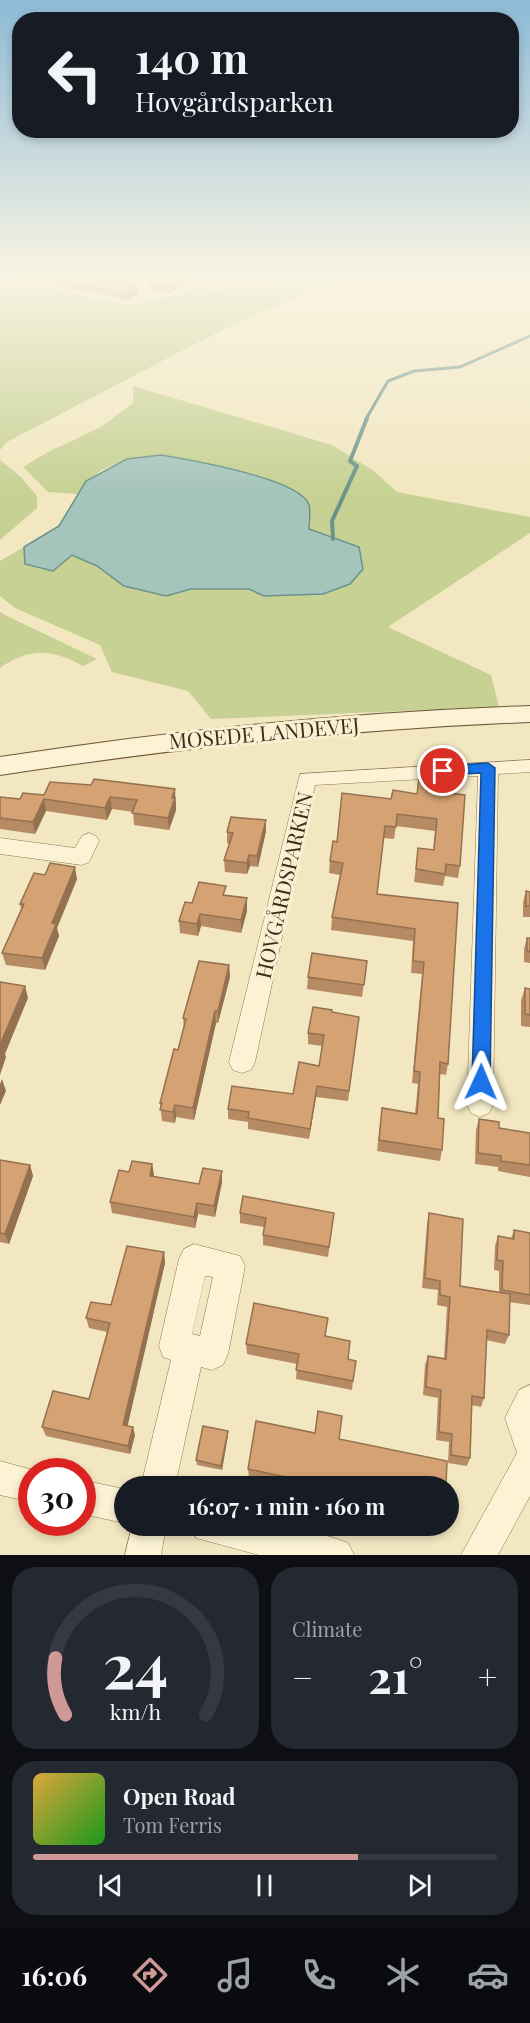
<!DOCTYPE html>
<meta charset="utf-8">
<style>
:root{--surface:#171b24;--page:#242831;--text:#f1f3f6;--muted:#9ea1a6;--line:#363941;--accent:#cd9896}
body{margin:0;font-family:"Playfair Display",serif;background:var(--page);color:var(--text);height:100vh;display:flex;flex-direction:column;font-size:22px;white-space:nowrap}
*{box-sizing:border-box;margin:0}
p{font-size:20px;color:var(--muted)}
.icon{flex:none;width:33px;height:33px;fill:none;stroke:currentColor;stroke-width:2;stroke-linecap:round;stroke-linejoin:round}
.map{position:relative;height:1555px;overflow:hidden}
.details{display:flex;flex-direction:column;gap:12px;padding:12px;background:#0d0f14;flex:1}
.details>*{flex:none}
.top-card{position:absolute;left:12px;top:12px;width:507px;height:126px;border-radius:24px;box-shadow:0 3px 9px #0003;background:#171b24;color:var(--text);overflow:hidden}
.speed{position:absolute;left:18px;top:1458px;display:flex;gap:12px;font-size:30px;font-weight:700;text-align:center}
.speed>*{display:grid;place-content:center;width:78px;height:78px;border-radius:50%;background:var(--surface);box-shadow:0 3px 9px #0003;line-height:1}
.speed .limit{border:9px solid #d22;background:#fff;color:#111}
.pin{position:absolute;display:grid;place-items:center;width:51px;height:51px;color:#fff;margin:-26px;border:3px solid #fff;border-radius:50%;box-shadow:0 2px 6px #0007}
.me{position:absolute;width:66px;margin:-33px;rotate:1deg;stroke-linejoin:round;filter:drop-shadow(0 0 4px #0008)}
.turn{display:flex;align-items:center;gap:21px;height:126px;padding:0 24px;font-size:27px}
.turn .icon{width:78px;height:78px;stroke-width:2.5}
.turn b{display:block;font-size:42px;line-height:51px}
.big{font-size:45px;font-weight:700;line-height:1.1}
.details .widget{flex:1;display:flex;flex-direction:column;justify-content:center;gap:9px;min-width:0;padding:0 21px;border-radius:24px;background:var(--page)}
.details .dial{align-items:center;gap:0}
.dial svg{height:156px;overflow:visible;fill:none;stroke:var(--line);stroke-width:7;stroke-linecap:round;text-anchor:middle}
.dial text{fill:var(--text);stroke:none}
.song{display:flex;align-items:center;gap:18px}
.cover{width:72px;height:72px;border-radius:9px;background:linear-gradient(135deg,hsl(40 70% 55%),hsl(120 70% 35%))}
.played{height:6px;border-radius:3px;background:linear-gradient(90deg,var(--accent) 70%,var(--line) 70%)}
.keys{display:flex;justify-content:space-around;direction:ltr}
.heat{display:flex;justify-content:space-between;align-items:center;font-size:33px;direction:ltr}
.details .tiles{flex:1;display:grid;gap:12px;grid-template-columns:1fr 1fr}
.widget:last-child{grid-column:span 2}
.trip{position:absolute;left:114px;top:1476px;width:345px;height:60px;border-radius:30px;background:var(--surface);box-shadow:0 3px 9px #0003;font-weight:700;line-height:60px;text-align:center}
.tab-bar{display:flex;height:96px;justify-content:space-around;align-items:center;background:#090b0e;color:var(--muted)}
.tab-bar .icon{width:42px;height:42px}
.tab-bar .selected{color:var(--accent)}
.tab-bar b{font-size:27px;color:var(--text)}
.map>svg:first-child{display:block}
.green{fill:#c6d193}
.water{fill:#a4c4bc;stroke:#69938b;stroke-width:1.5}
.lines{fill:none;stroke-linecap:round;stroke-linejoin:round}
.stream-far1{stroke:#69938b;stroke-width:3}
.stream{stroke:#69938b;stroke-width:4}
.minor-casing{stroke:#8d7756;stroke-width:1}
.secondary-casing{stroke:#6f583a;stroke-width:2}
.minor{fill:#fcf3d5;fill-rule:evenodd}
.secondary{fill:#fcf3d5;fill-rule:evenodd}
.wall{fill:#b68b63}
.shaded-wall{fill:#947150}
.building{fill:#d4a273;stroke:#947150;stroke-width:1.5}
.route{fill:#1a73e8;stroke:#114b97;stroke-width:1.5}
.labels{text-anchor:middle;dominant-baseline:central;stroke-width:6;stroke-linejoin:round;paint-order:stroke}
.street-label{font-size:21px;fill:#3b2d1c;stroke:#f9f0d1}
</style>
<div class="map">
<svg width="530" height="1555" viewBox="0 0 530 1555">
<rect width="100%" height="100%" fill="#f2e7c0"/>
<path class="green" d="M 282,277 L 339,277 L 210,336 L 7,442 L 0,450 L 0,281 L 131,305 L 202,288 L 215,292 Z
M 133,386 L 332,445 L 374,471 L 397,492 L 530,517 L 530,533 L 388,627 L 491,675 L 499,707 L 211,719 L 188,691 L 112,672 L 100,645 L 15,608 L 0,596 L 0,561 L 24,547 L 26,564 L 72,555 L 97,566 L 124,586 L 166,596 L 191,589 L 249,589 L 264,596 L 358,547 L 309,529 L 310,505 L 192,461 L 161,455 L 127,459 L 102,470 L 86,481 L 78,494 L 48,492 L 23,467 L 48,452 L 101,427 L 133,403 Z
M 0,457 L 1,461 L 21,477 L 37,496 L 37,508 L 0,540 Z
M 0,612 L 7,616 L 97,659 L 83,666 C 53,649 29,647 0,668 Z"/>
<path class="water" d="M 161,455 C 190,460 300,478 309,505 C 311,511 309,522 309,529 L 359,547 L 363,569 L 350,584 L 323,594 L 264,596 L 249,589 L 191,589 L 166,596 L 124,586 L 97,566 L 72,555 L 53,571 L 25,564 L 24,547 L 59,526 L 86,481 L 127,459 Z"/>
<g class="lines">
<path class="stream-far1" d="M 366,419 L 388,381 L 414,371 L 460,367 L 530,336"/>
<path class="stream" d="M 333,539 L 332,521 L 357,466 L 350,461 L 367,418"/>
<defs>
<path id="minor" d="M 82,277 C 99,276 129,286 139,285 C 150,283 152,276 166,277 L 140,291 Z
M 530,760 L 530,772 L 498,774 L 493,1105 L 489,1113 L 480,1117 L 471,1113 L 467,1105 L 478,776 L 315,785 L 255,1062 L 251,1070 L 242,1073 L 233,1070 L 229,1062 L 300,774 Z
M 89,833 L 96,836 L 99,841 L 89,862 L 82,865 L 0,854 L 0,838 L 75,848 L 82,836 Z
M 194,1244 L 240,1256 L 245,1266 L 228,1354 L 223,1365 L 212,1370 L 201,1367 L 175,1486 L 141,1486 L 171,1360 L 163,1357 L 159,1346 L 179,1259 L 184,1249 ZM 205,1276 L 213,1277 L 200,1336 L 192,1334 Z
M 530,1385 L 530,1496 L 498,1555 L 461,1555 L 517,1453 L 505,1418 L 519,1390 Z
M 0,1461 L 40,1472 L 32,1472 L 32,1502 L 0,1495 Z
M 82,1480 L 124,1489 L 124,1523 L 82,1514 Z
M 132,1526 L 166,1526 L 161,1555 L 125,1555 Z
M 191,1526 C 237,1521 305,1525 348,1543 L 354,1555 L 259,1555 L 196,1538 Z"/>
<path id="secondary" d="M 530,706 L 530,722 C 352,729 176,748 0,775 L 0,757 C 176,730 352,712 530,706 Z"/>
</defs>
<use href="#minor" class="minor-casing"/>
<use href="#secondary" class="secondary-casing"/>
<use href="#minor" class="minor"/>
<use href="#secondary" class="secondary"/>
</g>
<path class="wall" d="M 11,277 L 95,277 L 139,293 L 128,300 Z
M 101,277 L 153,277 L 139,283 Z
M 194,278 L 169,293 L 149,289 L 148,283 Z
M 50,782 L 176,801 L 176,810 L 169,830 L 134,825 L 133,812 L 112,809 L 107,820 L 46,811 L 35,834 L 0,829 L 0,797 L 20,799 L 44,795 Z
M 434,791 L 460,866 L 458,878 L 445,876 L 443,886 L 414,882 L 418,848 L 433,850 L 435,831 L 396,826 L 394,839 L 384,838 L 377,894 L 458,903 L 448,1064 L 446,1075 L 440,1074 L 438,1118 L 442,1150 L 440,1161 L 377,1151 L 382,1108 L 415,1114 L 418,1084 L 412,1083 L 422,974 L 411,973 L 413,941 L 331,930 L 332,917 L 340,875 L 329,873 L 330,861 L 337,842 L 391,799 L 417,794 Z
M 266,831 L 258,867 L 250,866 L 247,874 L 225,872 L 224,860 L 229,844 L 227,843 L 227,832 Z
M 77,879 L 57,928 L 59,936 L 45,970 L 6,965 L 2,953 L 21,909 L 20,904 Z
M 526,891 L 530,892 L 530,917 L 523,917 L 523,902 Z
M 226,895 L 247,898 L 247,911 L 241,933 L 201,926 L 198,936 L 180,933 L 179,921 L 192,903 Z
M 527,938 L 530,938 L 530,963 L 524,962 L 524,949 Z
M 367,961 L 362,997 L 307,989 L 308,977 Z
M 229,965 L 230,977 L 218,1023 L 216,1023 L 194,1120 L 176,1117 L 175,1123 L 162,1121 L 160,1103 L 178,1050 L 184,1028 L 183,1018 Z
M 525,988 L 530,989 L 530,1027 L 521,1026 L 521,1000 Z
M 332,1012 L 358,1027 L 348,1101 L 316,1097 L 309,1139 L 248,1129 L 248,1122 L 228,1119 L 228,1109 L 293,1094 L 319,1066 L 322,1046 L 308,1044 L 308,1033 Z
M 479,1119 L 499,1128 L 530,1133 L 530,1177 L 498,1171 L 498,1167 L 475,1164 L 476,1130 Z
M 0,1160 L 30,1165 L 33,1176 L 9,1244 L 0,1242 Z
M 152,1164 L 154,1176 L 199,1184 L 222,1182 L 215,1217 L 198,1214 L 195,1228 L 112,1213 L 110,1202 L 129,1172 Z
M 240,1213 L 334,1213 L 328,1257 L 263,1245 L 263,1235 L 264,1227 L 240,1223 Z
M 429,1213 L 460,1286 L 499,1292 L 499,1271 L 494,1270 L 495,1246 L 498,1236 L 511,1239 L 514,1230 L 530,1233 L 530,1305 L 509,1302 L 509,1335 L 505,1344 L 486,1340 L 484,1398 L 481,1407 L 471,1405 L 470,1458 L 467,1466 L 448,1463 L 449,1442 L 436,1440 L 438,1398 L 423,1395 L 425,1365 L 428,1356 L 444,1359 L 447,1307 L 437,1305 L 438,1290 L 422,1288 L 427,1224 Z
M 164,1252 L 165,1263 L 127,1426 L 135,1435 L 130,1454 L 46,1436 L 42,1427 L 89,1399 L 107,1332 L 89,1328 L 86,1318 L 111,1305 Z
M 325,1336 L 348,1359 L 353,1381 L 352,1390 L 296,1379 L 297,1364 L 247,1354 L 246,1344 Z
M 228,1435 L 222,1470 L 197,1465 L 196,1460 Z
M 339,1439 L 446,1486 L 292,1486 L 249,1477 L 248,1469 Z"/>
<path class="shaded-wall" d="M 138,277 L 153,277 L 139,283 Z
M 186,277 L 194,277 L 194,278 L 169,293 L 169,287 Z
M 139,287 L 139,293 L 128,300 L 128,294 Z
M 175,789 L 176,810 L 169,830 L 168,818 L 172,798 Z
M 110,797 L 112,809 L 107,820 L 105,808 Z
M 44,799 L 46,811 L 35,834 L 33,822 Z
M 266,820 L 266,831 L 258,867 L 257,856 Z
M 249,855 L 250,866 L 247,874 L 247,863 Z
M 75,867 L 77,879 L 57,928 L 59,936 L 45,970 L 42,958 L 52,923 Z
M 247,898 L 247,911 L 241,933 L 241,920 Z
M 200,914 L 201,926 L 198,936 L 197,924 Z
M 229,965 L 230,977 L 218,1023 L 218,1011 Z
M 25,986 L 28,998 L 5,1054 L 6,1057 L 0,1075 L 0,1045 Z
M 215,1011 L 216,1023 L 194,1120 L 193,1108 Z
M 2,1079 L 6,1091 L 0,1105 L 0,1084 Z
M 317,1086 L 316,1097 L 309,1139 L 310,1129 Z
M 175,1105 L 176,1117 L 175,1123 L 173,1112 Z
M 152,1164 L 154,1175 L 151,1187 L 150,1176 Z
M 30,1165 L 33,1176 L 9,1244 L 5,1234 Z
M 222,1171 L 222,1182 L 215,1217 L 214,1206 Z
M 197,1203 L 198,1214 L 195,1228 L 194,1217 Z
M 164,1252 L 165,1263 L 126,1433 L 123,1425 Z
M 133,1427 L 135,1435 L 130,1454 L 128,1446 Z
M 228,1431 L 228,1435 L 222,1470 L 221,1466 Z"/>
<path class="building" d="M 40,277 L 95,277 L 139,287 L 128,294 Z
M 160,277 L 186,277 L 169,287 L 148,283 Z
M 94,779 L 175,789 L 172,798 L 175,798 L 168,818 L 132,813 L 137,800 L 110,797 L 105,808 L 44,799 L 33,822 L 0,818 L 0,797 L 20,799 L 23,793 L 44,795 L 50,782 L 91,785 Z
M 419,779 L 435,781 L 434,791 L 465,795 L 460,866 L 446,864 L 445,874 L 416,869 L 418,848 L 434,850 L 437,819 L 397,814 L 396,827 L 385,826 L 377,894 L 458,903 L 448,1064 L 440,1062 L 438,1118 L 444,1119 L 442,1150 L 379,1140 L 382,1108 L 417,1114 L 420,1072 L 414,1071 L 424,962 L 413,961 L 415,929 L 332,917 L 343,863 L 330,861 L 333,841 L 337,842 L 342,793 L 391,799 L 393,790 L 417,794 Z
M 231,817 L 266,820 L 257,856 L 249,855 L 247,863 L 224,860 L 233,833 L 227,832 Z
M 50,863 L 75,867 L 52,923 L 56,924 L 42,958 L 2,953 L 24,904 L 20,904 L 34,873 L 45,875 Z
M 199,882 L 226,886 L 223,895 L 247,898 L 241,920 L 200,914 L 197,924 L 179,921 L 185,902 L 192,903 Z
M 526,891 L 530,892 L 530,906 L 526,906 Z
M 527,938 L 530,938 L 530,952 L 527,951 Z
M 312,953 L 367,961 L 364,985 L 308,977 Z
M 199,961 L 229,965 L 218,1011 L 215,1011 L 193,1108 L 175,1105 L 173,1112 L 160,1110 L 162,1103 L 160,1103 L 174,1049 L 178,1050 L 186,1019 L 183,1018 Z
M 0,982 L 25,986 L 0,1045 L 2,1045 L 0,1052 Z
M 525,988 L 530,989 L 530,1015 L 525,1014 Z
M 313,1007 L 332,1010 L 332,1012 L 359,1017 L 349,1091 L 317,1086 L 310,1129 L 248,1118 L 249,1112 L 228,1109 L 232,1086 L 293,1094 L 299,1062 L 319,1066 L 324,1035 L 308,1033 Z
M 479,1119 L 499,1122 L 499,1128 L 530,1133 L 530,1165 L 501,1161 L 501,1156 L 478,1153 Z
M 0,1160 L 30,1165 L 5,1234 L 0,1233 Z
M 132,1161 L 152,1164 L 150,1176 L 199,1184 L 203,1168 L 222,1171 L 214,1206 L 197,1203 L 194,1217 L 110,1202 L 119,1170 L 129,1172 Z
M 243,1196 L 334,1213 L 329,1247 L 263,1235 L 266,1218 L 240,1213 Z
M 429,1213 L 463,1219 L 460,1286 L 510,1294 L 509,1335 L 487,1330 L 484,1398 L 472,1396 L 470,1458 L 451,1455 L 452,1434 L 439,1432 L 441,1390 L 426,1387 L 428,1356 L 446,1359 L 450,1297 L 440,1295 L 440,1281 L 425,1278 Z
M 514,1230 L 530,1233 L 530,1295 L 502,1290 L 503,1261 L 497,1260 L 498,1236 L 514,1239 Z
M 127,1246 L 164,1252 L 123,1425 L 133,1427 L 128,1446 L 42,1427 L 53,1391 L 89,1399 L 110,1323 L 86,1318 L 91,1302 L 111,1305 Z
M 254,1303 L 328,1318 L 325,1336 L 350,1341 L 348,1359 L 356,1361 L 353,1381 L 296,1370 L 299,1354 L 246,1344 Z
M 318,1411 L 342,1416 L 339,1439 L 447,1461 L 446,1486 L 329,1486 L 248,1469 L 256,1421 L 315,1433 Z
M 203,1426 L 228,1431 L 221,1466 L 196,1460 Z"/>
<linearGradient id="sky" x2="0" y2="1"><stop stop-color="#8dbad6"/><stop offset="0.56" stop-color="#f9f4e3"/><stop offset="1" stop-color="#f9f4e3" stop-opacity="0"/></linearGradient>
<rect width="530" height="494" fill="url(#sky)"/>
<path class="route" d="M 488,763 L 495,768 L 490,1082 L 487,1087 L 481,1090 L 474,1087 L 472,1082 L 481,773 L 443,775 L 436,771 L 443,766 Z"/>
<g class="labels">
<g class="street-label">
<text transform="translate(264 732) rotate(-5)">MOSEDE LANDEVEJ</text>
<text transform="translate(283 885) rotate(-77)">HOVGÅRDSPARKEN</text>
</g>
</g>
</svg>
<div class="speed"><div class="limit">30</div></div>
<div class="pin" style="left:443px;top:771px;background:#d93025"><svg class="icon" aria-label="arrive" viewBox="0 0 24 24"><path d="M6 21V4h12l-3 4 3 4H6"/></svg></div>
<svg class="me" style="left:481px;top:1082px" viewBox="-20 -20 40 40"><path d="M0-17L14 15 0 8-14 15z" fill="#1a73e8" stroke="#fff" stroke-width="4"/></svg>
<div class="trip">16:07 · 1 min · 160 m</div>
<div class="top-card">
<div class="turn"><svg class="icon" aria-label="left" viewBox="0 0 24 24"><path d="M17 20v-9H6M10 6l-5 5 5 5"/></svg><div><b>140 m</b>Hovgårdsparken</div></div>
</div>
</div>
<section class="details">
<div class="tiles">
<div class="widget dial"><svg viewBox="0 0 100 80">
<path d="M14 69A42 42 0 1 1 86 69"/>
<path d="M14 69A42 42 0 0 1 9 40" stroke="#cd9896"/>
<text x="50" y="56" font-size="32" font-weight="700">24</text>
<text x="50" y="72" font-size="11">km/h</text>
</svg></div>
<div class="widget"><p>Climate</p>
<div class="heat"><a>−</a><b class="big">21°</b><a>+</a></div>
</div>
<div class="widget">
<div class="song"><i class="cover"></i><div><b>Open Road</b><p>Tom Ferris</p></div></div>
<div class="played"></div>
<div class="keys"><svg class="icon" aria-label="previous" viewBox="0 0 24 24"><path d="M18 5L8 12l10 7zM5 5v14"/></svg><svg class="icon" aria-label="pause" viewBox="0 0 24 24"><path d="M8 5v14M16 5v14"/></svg><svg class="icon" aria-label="next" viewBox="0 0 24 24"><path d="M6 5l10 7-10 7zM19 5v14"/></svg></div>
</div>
</div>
</section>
<nav class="tab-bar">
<b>16:06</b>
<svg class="icon selected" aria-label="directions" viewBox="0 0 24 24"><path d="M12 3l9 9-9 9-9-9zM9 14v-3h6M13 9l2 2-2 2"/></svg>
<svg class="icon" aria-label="music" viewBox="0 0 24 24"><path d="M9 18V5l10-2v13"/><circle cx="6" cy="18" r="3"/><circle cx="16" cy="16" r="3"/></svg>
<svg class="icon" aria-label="phone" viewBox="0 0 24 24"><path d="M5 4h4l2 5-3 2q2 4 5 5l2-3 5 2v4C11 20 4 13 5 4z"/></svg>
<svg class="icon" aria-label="climate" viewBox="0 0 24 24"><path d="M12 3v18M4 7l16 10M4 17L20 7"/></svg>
<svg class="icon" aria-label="car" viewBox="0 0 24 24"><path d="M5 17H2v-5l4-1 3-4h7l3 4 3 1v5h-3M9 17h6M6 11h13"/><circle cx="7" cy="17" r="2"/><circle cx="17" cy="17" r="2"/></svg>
</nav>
